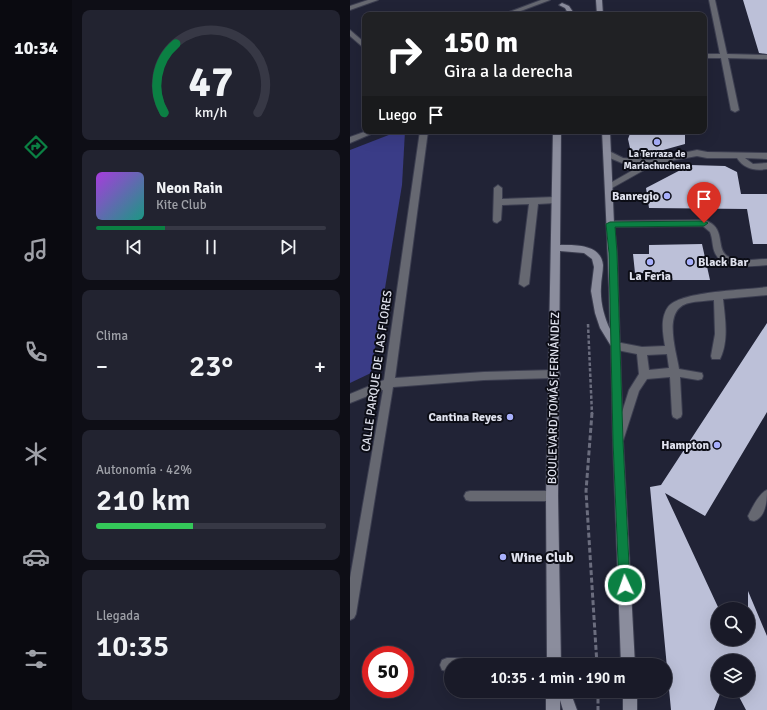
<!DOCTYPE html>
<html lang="es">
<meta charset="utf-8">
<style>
:root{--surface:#191a28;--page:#222330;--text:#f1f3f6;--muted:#9fa1a8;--line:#373845;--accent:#0b8043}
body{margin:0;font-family:Signika,sans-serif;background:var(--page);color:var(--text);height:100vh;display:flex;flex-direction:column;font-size:15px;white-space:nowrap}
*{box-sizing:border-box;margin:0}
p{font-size:13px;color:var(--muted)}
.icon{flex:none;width:22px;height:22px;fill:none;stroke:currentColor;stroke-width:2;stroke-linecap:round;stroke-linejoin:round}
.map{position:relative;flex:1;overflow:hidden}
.details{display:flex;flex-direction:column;gap:10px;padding:10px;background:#0e0e16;width:278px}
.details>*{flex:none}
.guide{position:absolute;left:12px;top:12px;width:345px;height:122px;border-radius:8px;box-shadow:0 4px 16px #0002,0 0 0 1px var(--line);background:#202124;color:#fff;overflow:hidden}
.tools{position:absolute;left:361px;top:602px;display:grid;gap:8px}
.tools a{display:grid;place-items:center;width:44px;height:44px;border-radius:50%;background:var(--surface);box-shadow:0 4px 16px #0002,0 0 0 1px var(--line);font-size:20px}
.speed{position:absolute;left:12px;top:646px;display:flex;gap:8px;font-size:20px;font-weight:700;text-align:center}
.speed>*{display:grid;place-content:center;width:52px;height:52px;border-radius:50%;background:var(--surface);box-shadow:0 4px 16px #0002,0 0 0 1px var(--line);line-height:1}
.speed .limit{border:6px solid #d22;background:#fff;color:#111}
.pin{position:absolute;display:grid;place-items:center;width:34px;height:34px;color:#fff;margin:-41px -17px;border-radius:50% 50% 50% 0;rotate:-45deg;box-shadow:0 0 4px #0007}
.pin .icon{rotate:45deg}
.me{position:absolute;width:44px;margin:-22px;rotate:357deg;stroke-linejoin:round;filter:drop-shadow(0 0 3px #0008)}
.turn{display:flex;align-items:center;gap:14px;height:84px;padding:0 16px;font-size:18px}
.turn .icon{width:52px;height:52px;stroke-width:2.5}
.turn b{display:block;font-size:28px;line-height:34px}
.then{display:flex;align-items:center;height:38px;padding:0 16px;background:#0003;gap:8px;font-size:15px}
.big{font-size:30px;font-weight:600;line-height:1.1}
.details .widget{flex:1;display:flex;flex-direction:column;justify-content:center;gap:6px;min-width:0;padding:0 14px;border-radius:8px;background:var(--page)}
.details .dial{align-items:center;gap:0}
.dial svg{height:104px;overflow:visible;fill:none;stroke:var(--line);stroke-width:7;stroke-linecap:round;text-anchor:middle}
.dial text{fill:var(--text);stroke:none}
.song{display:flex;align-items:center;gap:12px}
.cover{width:48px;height:48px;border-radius:6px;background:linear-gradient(135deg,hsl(280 70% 55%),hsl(170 70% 35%))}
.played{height:4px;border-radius:2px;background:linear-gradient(90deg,var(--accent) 30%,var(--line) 30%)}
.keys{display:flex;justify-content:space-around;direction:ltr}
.heat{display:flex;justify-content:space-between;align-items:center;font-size:22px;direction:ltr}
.charge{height:6px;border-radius:3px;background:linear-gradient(90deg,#34c759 42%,var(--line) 0)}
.trip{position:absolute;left:94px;top:658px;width:228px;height:40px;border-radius:20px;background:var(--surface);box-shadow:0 4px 16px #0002,0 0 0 1px var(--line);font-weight:600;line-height:40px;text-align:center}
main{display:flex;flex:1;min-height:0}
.menu{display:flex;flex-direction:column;width:72px;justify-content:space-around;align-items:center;background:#0a0a10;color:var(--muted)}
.menu .icon{width:28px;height:28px}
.menu .selected{color:var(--accent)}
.menu b{font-size:18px;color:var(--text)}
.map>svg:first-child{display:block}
.green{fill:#3a3c87}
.building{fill:#bcc0d8}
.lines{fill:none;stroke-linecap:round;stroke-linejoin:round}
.service-casing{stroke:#3c3e50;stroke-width:2}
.minor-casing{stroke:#3c3e50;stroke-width:2}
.secondary-casing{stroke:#3c3e50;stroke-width:2}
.path-far1{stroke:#6b6d7e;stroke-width:2.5;stroke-dasharray:3.5 2;stroke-linecap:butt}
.path{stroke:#6b6d7e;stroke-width:3;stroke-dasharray:5 2.5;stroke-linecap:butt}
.service{fill:#666871;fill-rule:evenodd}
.minor{fill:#666871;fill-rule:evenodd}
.secondary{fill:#8b8d9d;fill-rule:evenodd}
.route{fill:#0b8043;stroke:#07532c}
.poi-dot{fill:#a8b0fc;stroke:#0c0d16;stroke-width:1.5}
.labels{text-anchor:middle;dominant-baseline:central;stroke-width:4;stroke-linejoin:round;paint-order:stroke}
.far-poi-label{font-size:10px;font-weight:bold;fill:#e0e2ee;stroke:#0c0d16}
.poi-label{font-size:12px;font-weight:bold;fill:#e0e2ee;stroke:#0c0d16;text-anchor:end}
.street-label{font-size:12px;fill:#e0e2ee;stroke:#0c0d16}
.near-poi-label{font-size:14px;font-weight:bold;fill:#e0e2ee;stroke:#0c0d16;text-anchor:start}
</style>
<main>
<nav class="menu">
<b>10:34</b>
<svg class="icon selected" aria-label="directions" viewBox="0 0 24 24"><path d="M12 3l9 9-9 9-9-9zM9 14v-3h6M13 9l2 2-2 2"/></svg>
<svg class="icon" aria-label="music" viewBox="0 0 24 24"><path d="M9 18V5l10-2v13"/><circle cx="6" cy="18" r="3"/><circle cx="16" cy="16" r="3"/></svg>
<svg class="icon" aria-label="phone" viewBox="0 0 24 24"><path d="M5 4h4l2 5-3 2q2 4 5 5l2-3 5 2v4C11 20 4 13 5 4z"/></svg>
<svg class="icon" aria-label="climate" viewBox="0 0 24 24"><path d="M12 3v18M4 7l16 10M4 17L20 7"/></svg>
<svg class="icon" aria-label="car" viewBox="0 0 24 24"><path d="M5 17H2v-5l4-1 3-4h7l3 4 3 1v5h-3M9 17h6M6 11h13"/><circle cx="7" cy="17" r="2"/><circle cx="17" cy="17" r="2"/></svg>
<svg class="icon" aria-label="filters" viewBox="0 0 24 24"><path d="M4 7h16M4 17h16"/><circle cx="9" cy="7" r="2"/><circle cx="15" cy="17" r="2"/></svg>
</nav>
<section class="details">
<div class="widget dial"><svg viewBox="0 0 100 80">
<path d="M14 69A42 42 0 1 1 86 69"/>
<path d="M14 69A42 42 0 0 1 23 16" stroke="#0b8043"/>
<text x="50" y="56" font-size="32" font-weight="700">47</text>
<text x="50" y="72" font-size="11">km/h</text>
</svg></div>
<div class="widget">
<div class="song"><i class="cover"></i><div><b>Neon Rain</b><p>Kite Club</p></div></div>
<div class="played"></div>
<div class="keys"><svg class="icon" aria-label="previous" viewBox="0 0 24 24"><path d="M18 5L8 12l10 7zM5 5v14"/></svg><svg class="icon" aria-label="pause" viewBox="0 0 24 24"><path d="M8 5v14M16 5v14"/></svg><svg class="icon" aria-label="next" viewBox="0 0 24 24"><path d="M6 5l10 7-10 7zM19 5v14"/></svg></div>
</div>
<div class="widget"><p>Clima</p>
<div class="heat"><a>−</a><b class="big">23°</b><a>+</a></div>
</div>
<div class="widget"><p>Autonomía · 42%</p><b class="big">210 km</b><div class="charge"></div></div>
<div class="widget"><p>Llegada</p><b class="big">10:35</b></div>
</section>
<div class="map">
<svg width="417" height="710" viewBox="0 0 417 710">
<rect width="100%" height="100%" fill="#212336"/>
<path class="green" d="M 49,131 L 55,131 L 52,185 L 21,373 L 0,383 L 0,150 Z"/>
<path class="building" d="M 393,0 L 417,0 L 417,54 L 409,53 Z
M 281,131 L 335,131 L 335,144 L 288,157 L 280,148 L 278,139 Z
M 340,165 L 375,166 L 387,172 L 391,194 L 417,194 L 417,244 L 403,244 L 397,209 L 299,208 L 296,188 Z
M 352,244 L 360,280 L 296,280 L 295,273 L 285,273 L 283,254 L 299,254 L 299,245 Z
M 417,323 L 417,412 L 355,516 L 315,493 L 368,607 L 368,639 L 398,639 L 398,591 L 417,636 L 417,710 L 396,710 L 386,691 L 398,691 L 398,661 L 368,661 L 368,691 L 371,691 L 364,710 L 321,710 L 300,487 L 311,485 Z"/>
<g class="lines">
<defs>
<path id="service" d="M 359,0 L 365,0 L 377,54 L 417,55 L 417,59 L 378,58 L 389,110 L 385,112 L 381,110 L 371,58 L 354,58 L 354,54 L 370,54 Z
M 347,150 L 357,152 L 417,153 L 417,159 L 395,158 L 403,164 L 417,163 L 417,169 C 405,171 394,169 387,158 L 357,158 L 347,156 L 325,160 L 303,165 L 262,188 L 256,188 L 255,186 L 292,165 L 272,163 L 255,156 L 255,152 L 261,152 L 273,158 L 300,160 Z
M 148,185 L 152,188 L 152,199 L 205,197 L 209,200 L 205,203 L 188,204 L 179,284 L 174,287 L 169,284 L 179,204 L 152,205 L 151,220 L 147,223 L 144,222 L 143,220 L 144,188 Z
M 354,220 C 378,227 364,250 379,257 C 389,263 406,259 417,259 L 417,265 C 401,266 373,271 365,253 C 362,247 363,239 360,232 L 353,226 L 260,227 L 256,224 L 260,221 Z
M 417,287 L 417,295 L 373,299 C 375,318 379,341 370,359 L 362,359 L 361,356 L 365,334 L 364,300 C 356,301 347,301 339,303 C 312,309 326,350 329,369 L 352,373 L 353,376 L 352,379 L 348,380 L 330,377 L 332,414 L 331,417 L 327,419 L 323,417 L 322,414 L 320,377 L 297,379 L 289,391 L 273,441 L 269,443 L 265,441 L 264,438 L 279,390 L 289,374 L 287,354 L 262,349 L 261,346 L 262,343 L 266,342 L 292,347 L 315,346 C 313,334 310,318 318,307 C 329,291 397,290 417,287 ZM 317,354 L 319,368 L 299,370 L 297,355 Z
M 417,490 C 417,501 416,517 404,521 L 400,520 L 398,516 C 402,508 409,493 417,490 Z
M 120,491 L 202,491 L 206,492 L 208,496 L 206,500 L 202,501 L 120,501 L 116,500 L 114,496 L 116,492 Z
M 97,658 L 177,658 L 182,660 L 184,665 L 101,665 L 101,672 L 92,670 L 90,665 L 92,660 Z"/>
<path id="minor" d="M 18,0 L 28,0 L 0,10 L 0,6 Z
M 191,0 L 200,0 L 160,15 L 151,15 Z
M 0,30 L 15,43 L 15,49 L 0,36 Z
M 17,131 L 28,131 L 0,143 L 0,137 Z
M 70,131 L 78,131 L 45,378 L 134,372 L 205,370 L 209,371 L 210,374 L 209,377 L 205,378 L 134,380 L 43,387 L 6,614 L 4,618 L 0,620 L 0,578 L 33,390 L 0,403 L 0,394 L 34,380 Z"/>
<path id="secondary" d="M 246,0 L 252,0 L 253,15 L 247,15 Z
M 212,3 L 219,6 L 225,15 L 219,15 L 215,8 L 209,5 Z
M 203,131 L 211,131 L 210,245 C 225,245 251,244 253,265 C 253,272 251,280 251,287 C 250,301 254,317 260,329 C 259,263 255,197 252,131 L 260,131 L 264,224 L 267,253 L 273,441 L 285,665 L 271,665 L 263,441 L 261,346 L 250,328 L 245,313 L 241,291 L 244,267 L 242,259 L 234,253 L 210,251 L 208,496 L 211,665 L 197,665 L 196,496 Z
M 196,691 L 220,691 L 227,710 L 213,710 L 210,700 L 210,710 L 196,710 Z
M 273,691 L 287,691 L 287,710 L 273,710 Z"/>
</defs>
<use href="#service" class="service-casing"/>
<use href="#minor" class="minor-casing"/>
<use href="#secondary" class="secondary-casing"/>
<path class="path-far1" d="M 238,324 L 242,414"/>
<path class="path" d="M 242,413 L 236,491 L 247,665
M 248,691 L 248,710"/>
<use href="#service" class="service"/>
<use href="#minor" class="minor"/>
<use href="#secondary" class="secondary"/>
</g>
<path class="route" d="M 354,221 L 358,223 L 354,226 L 265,227 L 267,253 L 273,441 L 280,585 L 279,589 L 275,591 L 271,589 L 269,585 L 263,441 L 259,253 L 256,224 L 260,222 Z"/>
<g class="poi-dot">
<circle cx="307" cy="142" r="4"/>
<circle cx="317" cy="196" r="4"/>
<circle cx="300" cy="262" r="4"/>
<circle cx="340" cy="262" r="4"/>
<circle cx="160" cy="417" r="4"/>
<circle cx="367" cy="445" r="4"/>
<circle cx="153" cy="557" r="4"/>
</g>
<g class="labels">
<g class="far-poi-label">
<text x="307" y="154">La Terraza de<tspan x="307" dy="12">Maríachuchena</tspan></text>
</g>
<g class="poi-label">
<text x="309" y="196">Banregio</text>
<text x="348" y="262" text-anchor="start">Black Bar</text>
<text x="300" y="276" text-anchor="middle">La Feria</text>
<text x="152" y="417">Cantina Reyes</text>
<text x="359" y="445">Hampton</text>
</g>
<g class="street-label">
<text transform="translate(27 371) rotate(-82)">CALLE PARQUE DE LAS FLORES</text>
<text transform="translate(204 398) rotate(-89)">BOULEVARD TOMÁS FERNÁNDEZ</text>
</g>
<g class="near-poi-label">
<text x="161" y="557">Wine Club</text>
</g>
</g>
</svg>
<div class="tools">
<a><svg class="icon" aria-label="search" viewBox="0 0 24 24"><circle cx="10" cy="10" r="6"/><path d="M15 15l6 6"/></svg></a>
<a><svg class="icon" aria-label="layers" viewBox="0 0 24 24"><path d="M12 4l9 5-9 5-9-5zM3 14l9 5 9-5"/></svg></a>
</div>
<div class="speed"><div class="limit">50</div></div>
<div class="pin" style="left:354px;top:223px;background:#d93025"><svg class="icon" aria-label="arrive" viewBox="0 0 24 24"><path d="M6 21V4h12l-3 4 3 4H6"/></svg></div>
<svg class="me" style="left:275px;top:585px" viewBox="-20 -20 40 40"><circle r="17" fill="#0b8043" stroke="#fff" stroke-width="3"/><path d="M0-11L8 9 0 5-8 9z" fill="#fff"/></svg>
<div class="trip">10:35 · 1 min · 190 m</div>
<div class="guide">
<div class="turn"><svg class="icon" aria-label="right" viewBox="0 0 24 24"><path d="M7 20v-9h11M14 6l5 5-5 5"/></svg><div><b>150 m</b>Gira a la derecha</div></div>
<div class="then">Luego<svg class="icon" aria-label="arrive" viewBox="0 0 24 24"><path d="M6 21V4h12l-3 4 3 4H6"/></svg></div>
</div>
</div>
</main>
